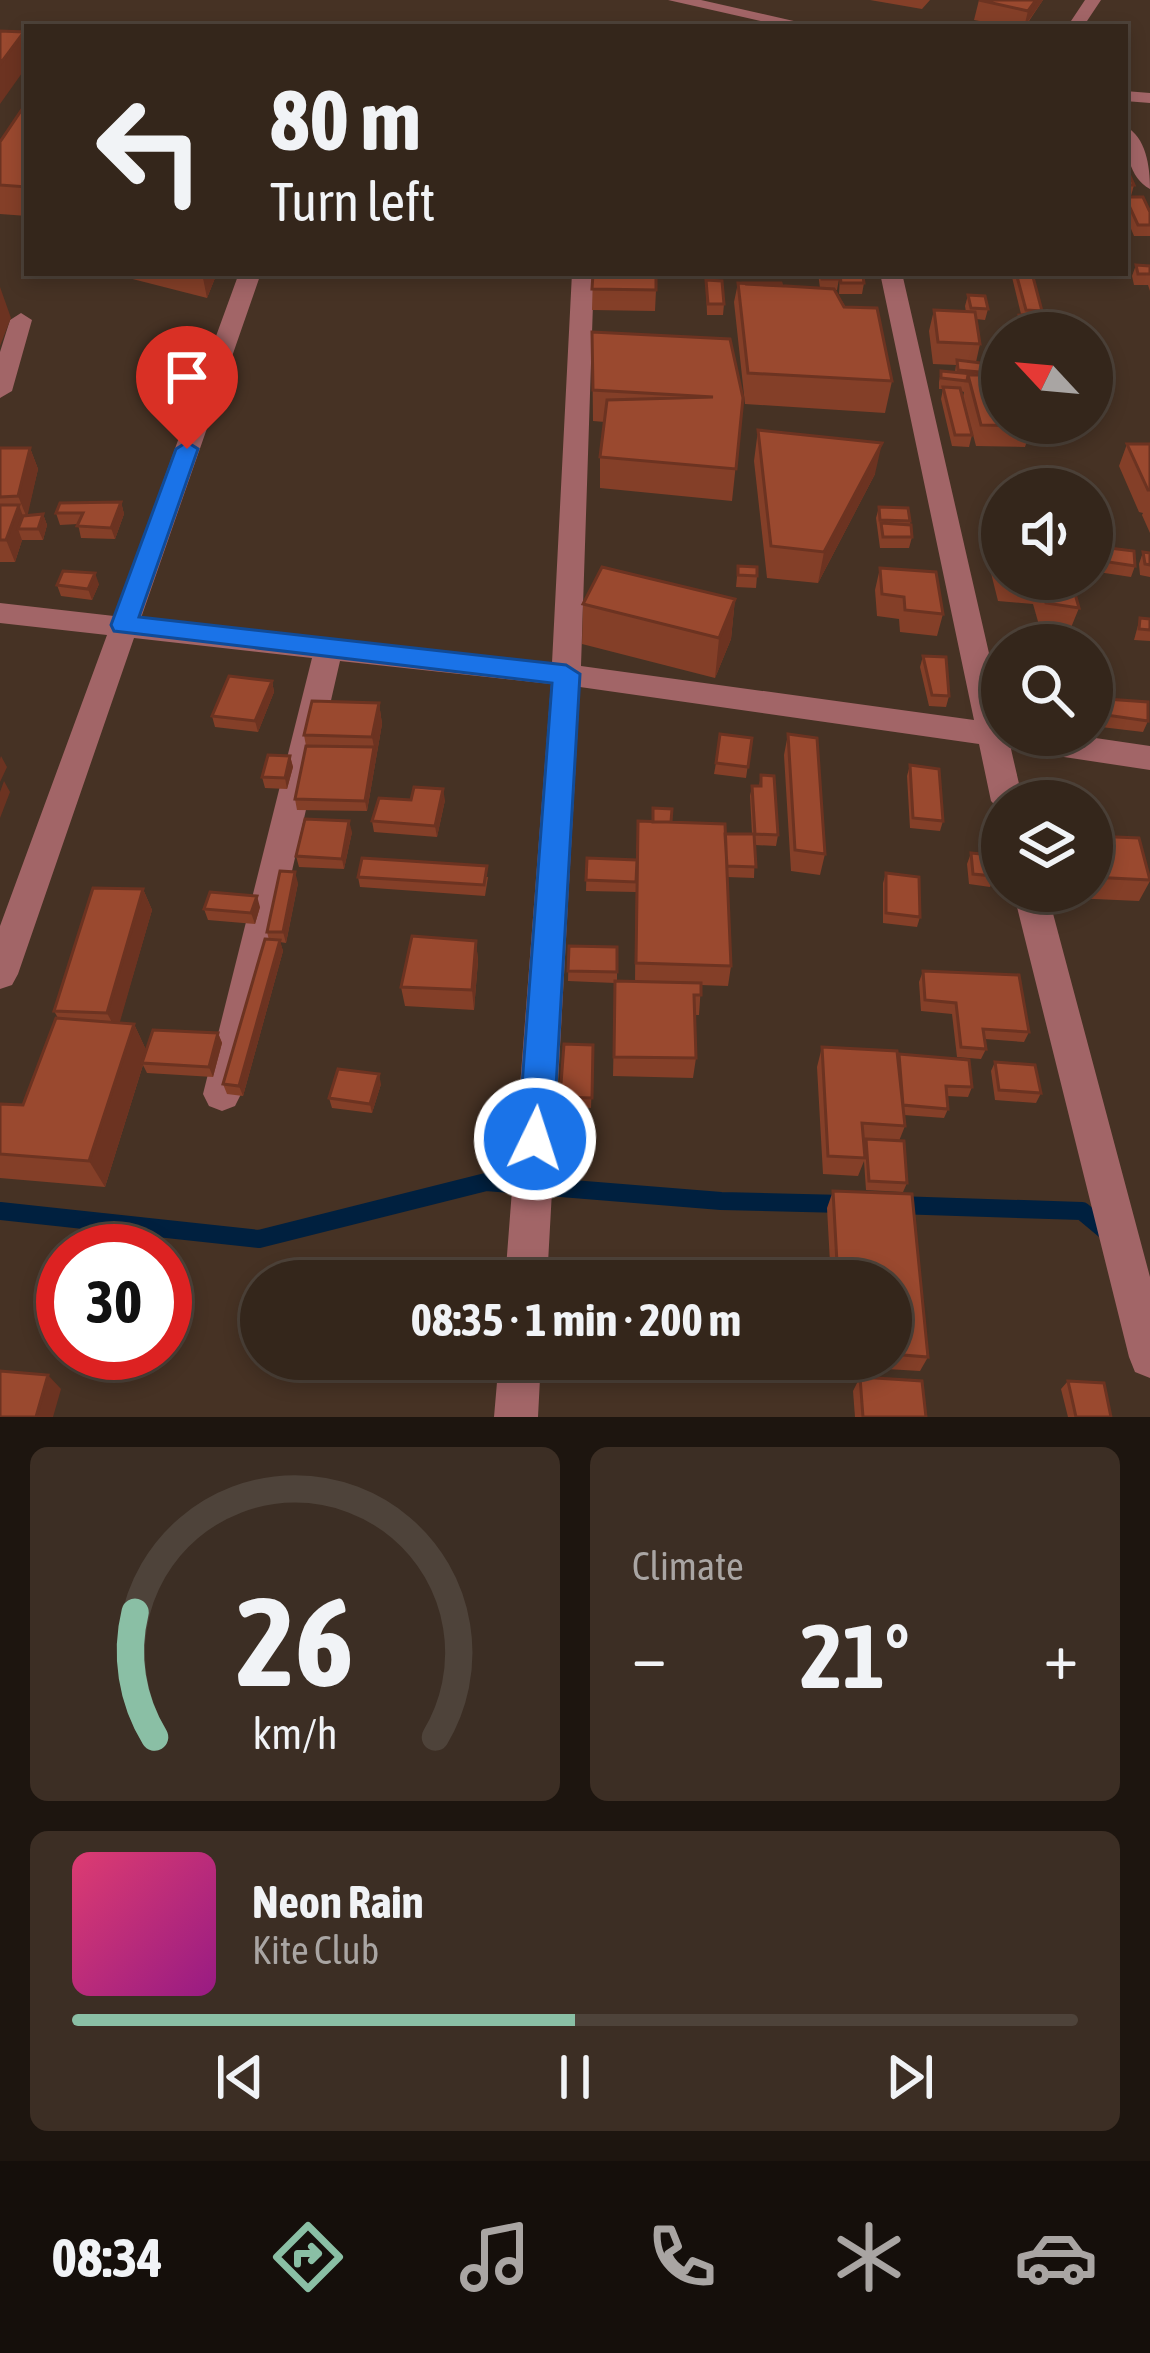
<!DOCTYPE html>
<meta charset="utf-8">
<style>
:root{--surface:#34261b;--page:#3c2e24;--text:#f1f3f6;--muted:#a9a5a3;--line:#4e433a;--accent:#8abfa5}
body{margin:0;font-family:"Asap Condensed",sans-serif;background:var(--page);color:var(--text);height:100vh;display:flex;flex-direction:column;font-size:45px;white-space:nowrap}
*{box-sizing:border-box;margin:0}
p{font-size:39px;color:var(--muted)}
.icon{flex:none;width:66px;height:66px;fill:none;stroke:currentColor;stroke-width:2;stroke-linecap:round;stroke-linejoin:round}
.map{position:relative;height:1417px;overflow:hidden}
.panel{display:flex;flex-direction:column;gap:30px;padding:30px;background:#1d150f;flex:1}
.panel>*{flex:none}
.top-card{position:absolute;left:24px;top:24px;width:1104px;height:252px;border-radius:0px;box-shadow:0 6px 18px #0003,0 0 0 3px var(--line);background:#34261b;color:var(--text);overflow:hidden}
.needle{width:78px;rotate:296deg}
.buttons{position:absolute;left:981px;top:312px;display:grid;gap:24px}
.buttons a{display:grid;place-items:center;width:132px;height:132px;border-radius:50%;background:var(--surface);box-shadow:0 6px 18px #0003,0 0 0 3px var(--line);font-size:60px}
.speed{position:absolute;left:36px;top:1224px;display:flex;gap:24px;font-size:60px;font-weight:700;text-align:center}
.speed>*{display:grid;place-content:center;width:156px;height:156px;border-radius:50%;background:var(--surface);box-shadow:0 6px 18px #0003,0 0 0 3px var(--line);line-height:1}
.speed .limit{border:18px solid #d22;background:#fff;color:#111}
.pin{position:absolute;display:grid;place-items:center;width:102px;height:102px;color:#fff;margin:-123px -51px;border-radius:50% 50% 50% 0;rotate:-45deg;box-shadow:0 0 12px #0007}
.pin .icon{rotate:45deg}
.me{position:absolute;width:132px;margin:-66px;rotate:4deg;stroke-linejoin:round;filter:drop-shadow(0 0 9px #0008)}
.turn{display:flex;align-items:center;gap:42px;height:252px;padding:0 48px;font-size:54px}
.turn .icon{width:156px;height:156px;stroke-width:2.5}
.turn b{display:block;font-size:84px;line-height:102px}
.big{font-size:90px;font-weight:700;line-height:1.1}
.panel .widget{flex:1;display:flex;flex-direction:column;justify-content:center;gap:18px;min-width:0;padding:0 42px;border-radius:18px;background:var(--page)}
.panel .dial{align-items:center;gap:0}
.dial svg{height:312px;overflow:visible;fill:none;stroke:var(--line);stroke-width:7;stroke-linecap:round;text-anchor:middle}
.dial text{fill:var(--text);stroke:none}
.song{display:flex;align-items:center;gap:36px}
.cover{width:144px;height:144px;border-radius:18px;background:linear-gradient(135deg,hsl(340 70% 55%),hsl(310 70% 35%))}
.played{height:12px;border-radius:6px;background:linear-gradient(90deg,var(--accent) 50%,var(--line) 50%)}
.keys{display:flex;justify-content:space-around;direction:ltr}
.heat{display:flex;justify-content:space-between;align-items:center;font-size:66px;direction:ltr}
.panel .tiles{flex:1;display:grid;gap:30px;grid-template-columns:1fr 1fr}
.widget:last-child{grid-column:span 2}
.trip{position:absolute;left:240px;top:1260px;width:672px;height:120px;border-radius:60px;background:var(--surface);box-shadow:0 6px 18px #0003,0 0 0 3px var(--line);font-weight:700;line-height:120px;text-align:center}
.menu{display:flex;height:192px;justify-content:space-around;align-items:center;background:#150f0b;color:var(--muted)}
.menu .icon{width:84px;height:84px}
.menu .on{color:var(--accent)}
.menu b{font-size:54px;color:var(--text)}
.map>svg:first-child{display:block}
.lines{fill:none;stroke-linecap:round;stroke-linejoin:round}
.stream{stroke:#00203f;stroke-width:18}
.minor{fill:#a26567;fill-rule:evenodd}
.wall{fill:#843f28}
.shaded-wall{fill:#6c3321}
.building{fill:#9a492f;stroke:#6c3321;stroke-width:3}
.route{fill:#1a73e8;stroke:#114b97;stroke-width:3}
</style>
<div class="map">
<svg width="1150" height="1417" viewBox="0 0 1150 1417">
<rect width="100%" height="100%" fill="#463224"/>
<g class="lines">
<path class="stream" d="M 896,1205 L 1082,1211 L 1106,1231
M 0,1211 L 259,1239 L 486,1182 L 721,1201 L 844,1204"/>
<path class="minor" d="M 668,0 L 701,0 L 820,27 L 787,27 Z
M 1085,0 L 1101,0 L 1083,27 L 1067,27 Z
M 1125,91 L 1150,93 L 1150,103 L 1125,101 Z
M 1125,126 C 1146,137 1150,166 1150,189 C 1129,178 1125,149 1125,126 Z
M 239,273 L 261,273 L 141,618 L 552,663 L 572,273 L 594,273 L 581,666 L 974,720 L 880,273 L 902,273 L 1002,710 L 1002,735 L 1075,735 L 1150,746 L 1150,770 L 1011,749 L 1023,801 L 1002,801 L 1002,812 L 991,801 L 979,744 L 580,687 L 547,1281 L 505,1281 L 551,684 L 340,661 L 241,1094 L 235,1106 L 222,1111 L 209,1106 L 203,1094 L 312,658 L 134,638 L 18,974 L 12,985 L 0,989 L 0,926 L 107,635 L 0,623 L 0,603 L 114,616 Z
M 21,313 L 32,320 L 12,391 L 0,398 L 0,352 L 10,320 Z
M 1013,891 L 1047,891 L 1150,1277 L 1150,1378 L 1135,1372 L 1129,1357 Z
M 499,1359 L 541,1359 L 538,1417 L 494,1417 Z"/>
</g>
<path class="wall" d="M 870,0 L 930,0 L 922,9 Z
M 979,0 L 1043,0 L 1025,27 L 1012,27 L 974,20 Z
M 27,102 L 27,216 L 0,214 L 0,142 Z
M 1125,165 L 1134,185 L 1131,196 L 1125,196 Z
M 1125,197 L 1150,212 L 1150,236 L 1134,236 L 1125,214 Z
M 1136,265 L 1150,266 L 1150,291 L 1148,285 L 1134,285 L 1132,276 Z
M 109,273 L 217,273 L 207,298 Z
M 818,273 L 837,273 L 839,279 L 837,290 L 835,290 L 892,381 L 885,413 L 745,404 L 734,302 L 738,283 L 820,288 Z
M 1011,273 L 1032,273 L 1041,313 L 1050,333 L 1018,333 L 1016,326 L 1019,315 L 1021,314 Z
M 593,274 L 611,274 L 656,290 L 655,311 L 592,310 Z
M 840,275 L 864,283 L 862,294 L 839,294 Z
M 706,280 L 724,304 L 723,315 L 707,315 Z
M 968,295 L 988,309 L 985,320 L 976,319 L 980,344 L 976,362 L 990,373 L 989,375 L 1032,426 L 1025,447 L 976,446 L 963,397 L 964,392 L 961,391 L 972,435 L 969,447 L 952,446 L 941,399 L 943,389 L 939,389 L 939,382 L 941,371 L 955,372 L 956,365 L 933,364 L 929,331 L 934,310 L 966,312 L 965,306 Z
M 592,332 L 743,398 L 732,501 L 600,488 L 600,457 L 605,422 L 593,421 Z
M 758,430 L 875,474 L 818,583 L 767,578 L 754,461 Z
M 1127,444 L 1150,444 L 1150,533 L 1142,515 L 1143,513 L 1139,512 L 1119,466 Z
M 0,448 L 30,448 L 38,469 L 27,515 L 43,514 L 47,525 L 43,540 L 22,540 L 15,562 L 0,562 Z
M 121,502 L 124,514 L 115,539 L 81,538 L 78,524 L 60,525 L 56,513 Z
M 879,507 L 910,521 L 912,537 L 909,548 L 880,548 L 876,518 Z
M 990,523 L 1002,524 L 1002,579 L 1071,579 L 1079,608 L 1070,630 L 1039,625 L 1033,604 L 998,601 L 984,545 Z
M 1092,534 L 1098,552 L 1092,568 Z
M 1101,547 L 1135,566 L 1131,577 L 1098,572 L 1097,559 Z
M 1143,552 L 1150,553 L 1150,577 L 1140,575 L 1139,564 Z
M 738,566 L 757,576 L 756,588 L 736,587 Z
M 880,568 L 943,614 L 937,636 L 900,632 L 899,619 L 877,616 L 875,590 Z
M 99,584 L 92,600 L 61,596 L 57,585 Z
M 735,599 L 731,639 L 715,678 L 582,644 L 583,604 Z
M 1140,618 L 1150,619 L 1150,641 L 1134,640 Z
M 923,656 L 949,696 L 946,707 L 929,706 L 920,667 Z
M 272,681 L 274,692 L 258,732 L 215,727 L 212,716 Z
M 1106,699 L 1148,721 L 1143,732 L 1101,727 L 1101,710 Z
M 379,703 L 382,724 L 367,811 L 297,810 L 295,799 L 306,746 L 304,735 Z
M 788,734 L 825,854 L 820,875 L 791,871 L 784,755 Z
M 752,738 L 746,778 L 714,774 L 716,763 Z
M 290,756 L 293,767 L 287,789 L 265,788 L 262,777 Z
M 910,765 L 943,821 L 940,831 L 910,828 L 907,776 Z
M 761,775 L 778,835 L 776,846 L 755,845 L 754,878 L 727,877 L 731,966 L 728,986 L 701,985 L 699,1015 L 694,1015 L 696,1058 L 693,1078 L 613,1076 L 615,983 L 568,981 L 569,946 L 617,947 L 617,981 L 635,982 L 636,886 L 636,892 L 586,891 L 587,858 L 636,860 L 638,821 L 671,822 L 725,834 L 752,834 L 750,796 L 752,786 L 759,786 Z
M 411,800 L 445,800 L 437,837 L 374,832 L 372,821 Z
M 352,832 L 344,869 L 299,867 L 296,856 Z
M 1092,836 L 1150,881 L 1139,901 L 1072,898 L 1070,891 L 1092,891 Z
M 971,853 L 994,876 L 990,887 L 969,884 L 967,864 Z
M 886,873 L 920,917 L 917,927 L 883,923 L 883,883 Z
M 358,877 L 488,877 L 485,896 L 360,887 Z
M 298,883 L 286,943 L 280,942 L 283,951 L 243,1096 L 227,1094 L 223,1084 L 269,940 L 267,932 Z
M 143,889 L 152,910 L 119,1023 L 134,1024 L 146,1050 L 218,1033 L 222,1043 L 213,1077 L 147,1073 L 143,1065 L 105,1187 L 0,1178 L 0,1104 L 23,1105 L 58,1018 L 54,1011 Z
M 260,907 L 255,924 L 208,920 L 204,909 Z
M 476,941 L 478,961 L 474,1010 L 405,1006 L 401,987 Z
M 923,971 L 1029,1032 L 1024,1042 L 985,1039 L 986,1049 L 981,1059 L 957,1057 L 952,1014 L 921,1011 L 919,982 Z
M 593,1045 L 591,1108 L 560,1106 L 560,1097 Z
M 822,1047 L 898,1056 L 972,1087 L 968,1097 L 947,1096 L 948,1109 L 944,1118 L 904,1115 L 905,1126 L 899,1141 L 907,1183 L 903,1192 L 866,1190 L 864,1161 L 858,1176 L 823,1174 L 817,1067 Z
M 995,1062 L 1041,1093 L 1036,1103 L 995,1100 L 991,1071 Z
M 381,1084 L 372,1113 L 332,1108 L 329,1098 Z
M 833,1191 L 912,1194 L 928,1357 L 920,1371 L 836,1366 L 835,1359 L 891,1359 L 891,1281 L 831,1281 L 827,1208 Z
M 860,1377 L 926,1417 L 855,1417 L 853,1391 Z
M 1068,1381 L 1111,1417 L 1068,1417 L 1061,1389 Z"/>
<path class="shaded-wall" d="M 1036,0 L 1043,0 L 1024,27 L 1028,11 Z
M 24,32 L 27,42 L 27,66 L 0,104 L 0,64 Z
M 202,273 L 217,273 L 207,298 Z
M 0,287 L 11,318 L 0,346 Z
M 882,443 L 875,474 L 818,583 L 824,552 Z
M 30,448 L 38,469 L 27,518 L 18,496 Z
M 121,502 L 124,514 L 115,539 L 111,528 Z
M 19,505 L 27,527 L 18,529 L 22,540 L 15,562 L 6,540 Z
M 43,514 L 47,525 L 43,540 L 38,529 Z
M 95,573 L 99,584 L 92,600 L 88,589 Z
M 735,599 L 731,639 L 715,678 L 719,638 Z
M 272,681 L 274,692 L 258,732 L 255,721 Z
M 379,703 L 382,724 L 367,811 L 365,801 L 374,747 L 372,737 Z
M 1,756 L 7,767 L 0,782 L 0,759 Z
M 290,756 L 293,767 L 287,789 L 285,778 Z
M 4,781 L 10,792 L 0,818 L 0,792 Z
M 443,789 L 445,800 L 437,837 L 435,826 Z
M 349,821 L 352,832 L 344,869 L 342,859 Z
M 295,872 L 298,883 L 286,943 L 283,932 Z
M 143,889 L 152,910 L 117,1032 L 107,1013 Z
M 257,896 L 260,907 L 255,924 L 251,913 Z
M 280,940 L 283,951 L 243,1096 L 239,1086 Z
M 476,941 L 478,961 L 474,1010 L 472,990 Z
M 134,1024 L 147,1052 L 105,1187 L 89,1161 Z
M 218,1033 L 222,1043 L 213,1077 L 209,1067 Z
M 379,1074 L 381,1084 L 372,1113 L 370,1104 Z
M 48,1375 L 61,1389 L 53,1417 L 36,1417 Z"/>
<path class="building" d="M 979,0 L 1036,0 L 1028,11 Z
M 0,31 L 24,32 L 0,64 Z
M 27,102 L 27,187 L 0,185 L 0,142 Z
M 1125,165 L 1134,185 L 1125,185 Z
M 1125,197 L 1143,197 L 1150,212 L 1150,225 L 1138,225 Z
M 1136,265 L 1150,266 L 1150,274 L 1138,274 Z
M 611,273 L 656,273 L 656,290 L 592,289 L 593,274 Z
M 821,273 L 837,273 L 839,279 L 822,279 Z
M 1016,273 L 1032,273 L 1042,311 L 1026,310 Z
M 840,275 L 863,276 L 864,283 L 841,283 Z
M 706,280 L 722,281 L 724,304 L 708,304 Z
M 738,283 L 834,289 L 844,307 L 877,308 L 892,381 L 748,373 Z
M 745,283 L 781,283 L 782,286 L 746,284 Z
M 968,295 L 985,296 L 988,309 L 971,308 Z
M 934,310 L 975,312 L 980,344 L 938,342 Z
M 1042,313 L 1050,333 L 1023,333 L 1019,315 Z
M 592,332 L 730,339 L 743,398 L 736,469 L 600,457 L 607,400 L 713,397 L 593,390 Z
M 957,360 L 989,364 L 990,373 L 958,370 Z
M 941,371 L 973,374 L 973,375 L 968,375 L 967,381 L 941,378 Z
M 968,375 L 1002,375 L 1002,423 L 1031,423 L 1032,426 L 981,425 Z
M 943,387 L 960,388 L 972,435 L 955,435 Z
M 758,430 L 882,443 L 824,552 L 771,546 Z
M 1127,444 L 1150,444 L 1150,490 L 1148,490 Z
M 0,448 L 30,448 L 18,496 L 0,497 Z
M 121,502 L 111,528 L 77,526 L 83,513 L 56,513 L 60,503 Z
M 0,505 L 19,505 L 6,540 L 0,540 Z
M 879,507 L 908,508 L 910,521 L 880,520 Z
M 43,514 L 38,529 L 18,529 L 23,516 Z
M 881,523 L 911,525 L 912,537 L 883,537 Z
M 990,523 L 1002,524 L 1002,569 Z
M 1092,534 L 1098,534 L 1098,552 L 1092,551 Z
M 1101,547 L 1134,551 L 1135,566 L 1102,561 Z
M 1143,552 L 1150,553 L 1150,565 L 1145,564 Z
M 738,566 L 757,567 L 757,576 L 738,575 Z
M 602,567 L 735,599 L 719,638 L 583,604 Z
M 880,568 L 936,572 L 943,614 L 905,610 L 904,597 L 882,594 Z
M 63,571 L 95,573 L 88,589 L 57,585 Z
M 1008,579 L 1071,579 L 1079,608 L 1046,603 L 1041,582 Z
M 1140,618 L 1150,619 L 1150,630 L 1139,629 Z
M 923,656 L 946,657 L 949,696 L 932,695 Z
M 229,676 L 272,681 L 255,721 L 212,716 Z
M 1106,699 L 1148,702 L 1148,721 L 1106,715 Z
M 312,701 L 379,703 L 372,737 L 304,735 Z
M 720,734 L 752,738 L 748,767 L 716,763 Z
M 788,734 L 817,738 L 825,854 L 795,850 Z
M 306,746 L 374,747 L 365,801 L 295,799 Z
M 268,755 L 290,756 L 285,778 L 262,777 Z
M 910,765 L 939,769 L 943,821 L 913,818 Z
M 761,775 L 774,776 L 778,835 L 755,834 L 752,786 L 761,786 Z
M 414,787 L 443,789 L 435,826 L 372,821 L 379,798 L 411,800 Z
M 653,808 L 672,809 L 671,822 L 653,822 Z
M 305,819 L 349,821 L 342,859 L 296,856 Z
M 638,821 L 725,824 L 731,966 L 636,963 Z
M 725,834 L 754,834 L 756,867 L 727,866 Z
M 1092,836 L 1139,838 L 1150,880 L 1092,877 Z
M 971,853 L 992,855 L 994,876 L 973,874 Z
M 362,858 L 487,866 L 484,885 L 358,877 Z
M 587,858 L 637,860 L 636,882 L 586,880 Z
M 280,871 L 295,872 L 283,932 L 267,932 Z
M 886,873 L 919,877 L 920,917 L 886,913 Z
M 93,888 L 143,889 L 107,1013 L 54,1011 Z
M 210,892 L 257,896 L 251,913 L 204,909 Z
M 412,936 L 476,941 L 472,990 L 401,987 Z
M 265,939 L 280,940 L 239,1086 L 223,1084 Z
M 569,946 L 617,947 L 617,972 L 568,971 Z
M 923,971 L 1019,975 L 1029,1032 L 983,1029 L 986,1049 L 961,1047 L 956,1003 L 925,1000 Z
M 615,981 L 701,983 L 701,995 L 694,995 L 696,1058 L 614,1057 Z
M 56,1018 L 134,1024 L 89,1161 L 0,1154 L 0,1104 L 23,1105 Z
M 153,1030 L 218,1033 L 209,1067 L 142,1063 Z
M 564,1044 L 593,1045 L 592,1098 L 560,1097 Z
M 822,1047 L 897,1051 L 905,1126 L 862,1123 L 865,1158 L 828,1156 Z
M 899,1054 L 969,1060 L 972,1087 L 946,1086 L 948,1109 L 903,1105 Z
M 995,1062 L 1035,1065 L 1041,1093 L 999,1090 Z
M 338,1069 L 379,1074 L 370,1104 L 329,1098 Z
M 866,1139 L 904,1141 L 907,1183 L 869,1181 Z
M 833,1191 L 912,1194 L 928,1357 L 891,1354 L 891,1281 L 838,1281 Z
M 0,1371 L 48,1375 L 36,1417 L 0,1417 Z
M 860,1377 L 922,1381 L 926,1417 L 863,1417 Z
M 1068,1381 L 1104,1383 L 1111,1417 L 1076,1417 Z"/>
<path class="route" d="M 187,442 L 198,449 L 139,617 L 566,665 L 580,674 L 553,1139 L 548,1151 L 535,1156 L 523,1151 L 518,1139 L 552,683 L 114,631 L 111,625 L 176,449 Z"/>
</svg>
<div class="buttons">
<a><svg class="needle" viewBox="-14 -14 28 28"><path d="M0-13l5 13h-10z" fill="#e53935"/><path d="M0 13l5-13h-10z" fill="#a9a5a3"/></svg></a>
<a><svg class="icon" aria-label="sound" viewBox="0 0 24 24"><path d="M4 9h4l5-4v14l-5-4H4zM17 9q2 3 0 6"/></svg></a>
<a><svg class="icon" aria-label="search" viewBox="0 0 24 24"><circle cx="10" cy="10" r="6"/><path d="M15 15l6 6"/></svg></a>
<a><svg class="icon" aria-label="layers" viewBox="0 0 24 24"><path d="M12 4l9 5-9 5-9-5zM3 14l9 5 9-5"/></svg></a>
</div>
<div class="speed"><div class="limit">30</div></div>
<div class="pin" style="left:187px;top:449px;background:#d93025"><svg class="icon" aria-label="arrive" viewBox="0 0 24 24"><path d="M6 21V4h12l-3 4 3 4H6"/></svg></div>
<svg class="me" style="left:535px;top:1139px" viewBox="-20 -20 40 40"><circle r="17" fill="#1a73e8" stroke="#fff" stroke-width="3"/><path d="M0-11L8 9 0 5-8 9z" fill="#fff"/></svg>
<div class="trip">08:35 · 1 min · 200 m</div>
<div class="top-card">
<div class="turn"><svg class="icon" aria-label="left" viewBox="0 0 24 24"><path d="M17 20v-9H6M10 6l-5 5 5 5"/></svg><div><b>80 m</b>Turn left</div></div>
</div>
</div>
<section class="panel">
<div class="tiles">
<div class="widget dial"><svg viewBox="0 0 100 80">
<path d="M14 69A42 42 0 1 1 86 69"/>
<path d="M14 69A42 42 0 0 1 9 37" stroke="#8abfa5"/>
<text x="50" y="56" font-size="32" font-weight="700">26</text>
<text x="50" y="72" font-size="11">km/h</text>
</svg></div>
<div class="widget"><p>Climate</p>
<div class="heat"><a>−</a><b class="big">21°</b><a>+</a></div>
</div>
<div class="widget">
<div class="song"><i class="cover"></i><div><b>Neon Rain</b><p>Kite Club</p></div></div>
<div class="played"></div>
<div class="keys"><svg class="icon" aria-label="previous" viewBox="0 0 24 24"><path d="M18 5L8 12l10 7zM5 5v14"/></svg><svg class="icon" aria-label="pause" viewBox="0 0 24 24"><path d="M8 5v14M16 5v14"/></svg><svg class="icon" aria-label="next" viewBox="0 0 24 24"><path d="M6 5l10 7-10 7zM19 5v14"/></svg></div>
</div>
</div>
</section>
<nav class="menu">
<b>08:34</b>
<svg class="icon on" aria-label="directions" viewBox="0 0 24 24"><path d="M12 3l9 9-9 9-9-9zM9 14v-3h6M13 9l2 2-2 2"/></svg>
<svg class="icon" aria-label="music" viewBox="0 0 24 24"><path d="M9 18V5l10-2v13"/><circle cx="6" cy="18" r="3"/><circle cx="16" cy="16" r="3"/></svg>
<svg class="icon" aria-label="phone" viewBox="0 0 24 24"><path d="M5 4h4l2 5-3 2q2 4 5 5l2-3 5 2v4C11 20 4 13 5 4z"/></svg>
<svg class="icon" aria-label="climate" viewBox="0 0 24 24"><path d="M12 3v18M4 7l16 10M4 17L20 7"/></svg>
<svg class="icon" aria-label="car" viewBox="0 0 24 24"><path d="M5 17H2v-5l4-1 3-4h7l3 4 3 1v5h-3M9 17h6M6 11h13"/><circle cx="7" cy="17" r="2"/><circle cx="17" cy="17" r="2"/></svg>
</nav>
